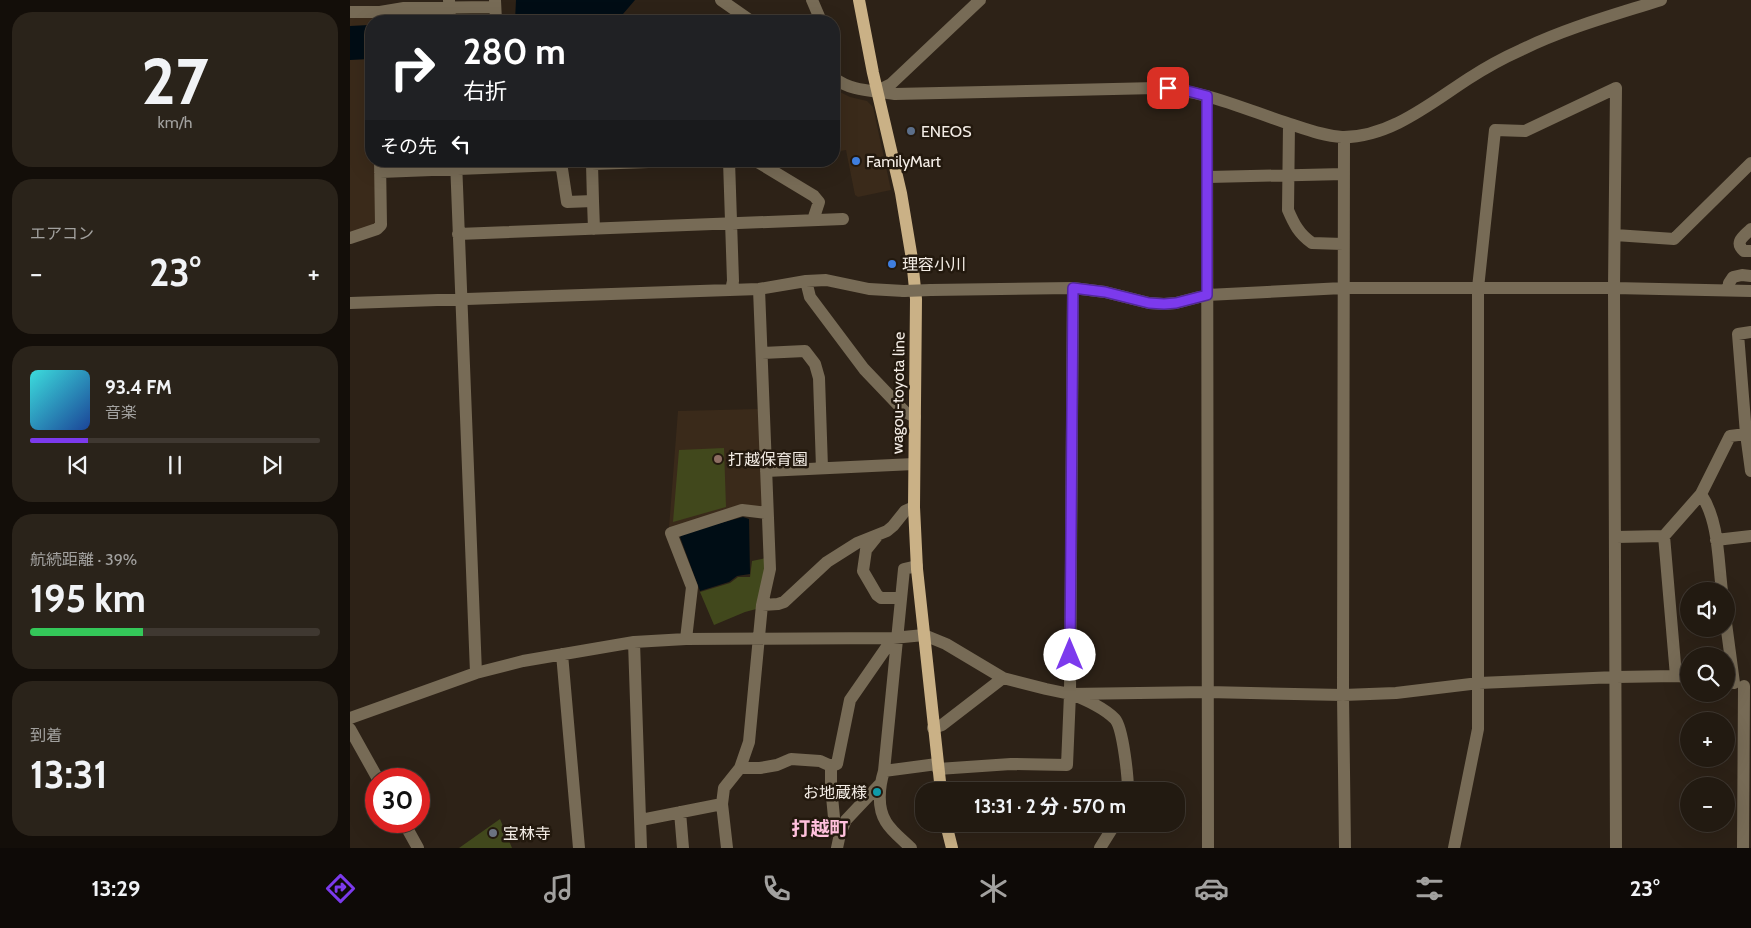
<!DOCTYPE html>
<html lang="ja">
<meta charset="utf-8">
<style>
:root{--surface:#221a11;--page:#2a231a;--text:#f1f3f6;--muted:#a2a19f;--line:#3f3831;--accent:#7c3aed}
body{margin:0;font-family:Cabin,"Noto Sans JP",sans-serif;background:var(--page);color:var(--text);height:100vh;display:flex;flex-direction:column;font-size:19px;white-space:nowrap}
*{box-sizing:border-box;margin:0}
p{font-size:16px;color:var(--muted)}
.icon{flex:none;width:28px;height:28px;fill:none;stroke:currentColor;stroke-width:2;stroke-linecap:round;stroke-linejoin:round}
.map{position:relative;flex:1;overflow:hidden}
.sheet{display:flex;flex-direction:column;gap:12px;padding:12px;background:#130e09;width:350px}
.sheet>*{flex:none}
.banner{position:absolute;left:15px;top:15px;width:475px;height:152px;border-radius:20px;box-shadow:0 5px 20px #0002,0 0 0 1px var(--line);background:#202124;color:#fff;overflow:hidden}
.fabs{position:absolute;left:1330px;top:582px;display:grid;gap:10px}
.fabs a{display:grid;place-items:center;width:55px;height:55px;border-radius:50%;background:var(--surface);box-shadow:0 5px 20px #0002,0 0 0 1px var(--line);font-size:25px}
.speed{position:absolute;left:15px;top:768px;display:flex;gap:10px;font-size:25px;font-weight:700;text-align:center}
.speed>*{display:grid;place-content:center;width:65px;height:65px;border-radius:50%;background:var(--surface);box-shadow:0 5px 20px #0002,0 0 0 1px var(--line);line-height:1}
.speed .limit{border:8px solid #d22;background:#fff;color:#111}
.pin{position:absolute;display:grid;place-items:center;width:42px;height:42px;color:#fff;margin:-21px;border-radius:10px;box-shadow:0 2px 8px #0006}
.me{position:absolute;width:55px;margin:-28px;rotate:0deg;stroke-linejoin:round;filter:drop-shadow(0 0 4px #0008)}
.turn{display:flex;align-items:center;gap:18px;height:105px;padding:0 15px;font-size:22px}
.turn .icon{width:65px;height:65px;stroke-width:2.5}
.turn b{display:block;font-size:35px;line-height:42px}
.then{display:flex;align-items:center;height:48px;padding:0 15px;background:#0003;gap:10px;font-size:19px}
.big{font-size:38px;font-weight:700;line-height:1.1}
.sheet .widget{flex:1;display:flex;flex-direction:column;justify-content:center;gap:8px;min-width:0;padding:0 18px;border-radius:20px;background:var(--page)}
.sheet .dial{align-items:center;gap:0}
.dial b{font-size:65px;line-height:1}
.song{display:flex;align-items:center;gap:15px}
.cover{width:60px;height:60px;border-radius:8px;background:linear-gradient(135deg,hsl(180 70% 55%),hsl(220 70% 35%))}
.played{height:5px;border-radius:2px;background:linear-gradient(90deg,var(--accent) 20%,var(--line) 20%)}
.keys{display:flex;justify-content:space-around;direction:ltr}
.heat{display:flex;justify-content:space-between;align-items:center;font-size:28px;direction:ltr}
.charge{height:8px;border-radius:4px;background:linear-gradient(90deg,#34c759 39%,var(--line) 0)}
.trip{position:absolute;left:565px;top:782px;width:270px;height:50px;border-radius:20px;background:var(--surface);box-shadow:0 5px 20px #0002,0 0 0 1px var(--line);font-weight:700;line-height:50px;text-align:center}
.tab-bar{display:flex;height:80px;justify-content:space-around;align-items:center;background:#0e0a07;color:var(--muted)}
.tab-bar .icon{width:35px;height:35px}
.tab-bar .on{color:var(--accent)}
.tab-bar b{font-size:22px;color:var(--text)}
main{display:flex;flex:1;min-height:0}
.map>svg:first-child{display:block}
.built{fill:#3a2a1a}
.green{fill:#41481c}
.water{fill:#000d15}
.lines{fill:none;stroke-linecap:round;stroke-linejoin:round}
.minor{stroke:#776b56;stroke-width:12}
.major{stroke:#cab186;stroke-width:12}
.minor-bridge{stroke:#776b56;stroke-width:12}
.route-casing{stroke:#51269a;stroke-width:12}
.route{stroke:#7c3aed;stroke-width:9}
.service-dot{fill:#5c6f8a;stroke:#23190e;stroke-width:2}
.shop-dot{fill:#3f7fe0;stroke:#23190e;stroke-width:2}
.education-dot{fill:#8d6e63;stroke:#23190e;stroke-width:2}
.culture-dot{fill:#0f9aa8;stroke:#23190e;stroke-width:2}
.worship-dot{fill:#6b7280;stroke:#23190e;stroke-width:2}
.labels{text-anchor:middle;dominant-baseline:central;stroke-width:5;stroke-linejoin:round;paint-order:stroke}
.poi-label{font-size:16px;fill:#f4ede6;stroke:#23190e;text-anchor:start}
.street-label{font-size:16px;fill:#f4ede6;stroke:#23190e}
.quarter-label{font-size:19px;font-weight:bold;fill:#ffc0dc;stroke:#23190e}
</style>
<main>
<section class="sheet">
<div class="widget dial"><b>27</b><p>km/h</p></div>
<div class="widget"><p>エアコン</p>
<div class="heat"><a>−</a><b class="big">23°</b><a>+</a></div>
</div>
<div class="widget">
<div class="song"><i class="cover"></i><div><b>93.4 FM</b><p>音楽</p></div></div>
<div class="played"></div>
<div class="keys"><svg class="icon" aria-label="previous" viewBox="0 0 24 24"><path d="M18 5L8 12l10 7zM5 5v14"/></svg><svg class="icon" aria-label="pause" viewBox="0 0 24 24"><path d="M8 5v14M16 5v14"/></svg><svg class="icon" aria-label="next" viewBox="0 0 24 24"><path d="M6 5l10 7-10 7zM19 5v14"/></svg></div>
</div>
<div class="widget"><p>航続距離 · 39%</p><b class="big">195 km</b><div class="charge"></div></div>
<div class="widget"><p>到着</p><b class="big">13:31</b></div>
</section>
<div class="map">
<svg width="1401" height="848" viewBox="0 0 1401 848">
<rect width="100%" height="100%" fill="#2d2217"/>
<path class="built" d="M 22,16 L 24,21 L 21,21 L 21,161 L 27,161 L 28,220 L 24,225 L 0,234 L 0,17 Z
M 484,89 L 500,97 L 517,101 L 523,107 L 541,190 L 508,197 L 505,195 L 496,150 L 484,152 Z
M 409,409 L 414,510 L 319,528 L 328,411 Z"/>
<path class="green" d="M 374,448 L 376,507 L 323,522 L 329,450 Z
M 416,558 L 410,608 L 395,612 L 364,625 L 350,592 L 380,583 L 388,577 L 400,577 L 402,561 Z
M 150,819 L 162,848 L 109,848 Z"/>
<path class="water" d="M 166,0 L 285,0 L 267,21 L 165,21 Z
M 19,25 L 20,59 L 0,60 L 0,26 Z
M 393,517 L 399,519 L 400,574 L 387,576 L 379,582 L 350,591 L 330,537 L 333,533 Z"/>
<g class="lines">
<path class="minor" d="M 99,0 L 100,21
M 145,0 L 146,21
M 371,0 L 401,21
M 462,0 L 471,21
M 0,12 L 30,12 L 30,21
M 30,12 L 54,8 L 145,7
M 484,78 C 502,92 523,90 545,94 L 806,88 C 850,89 892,108 934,122 C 953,128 972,136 992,137 C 1039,138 1081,103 1118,79 C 1135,68 1153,58 1171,50 C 1216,28 1264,15 1311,0
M 527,91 L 541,84 L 630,0
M 857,96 L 858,848
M 939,124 L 938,210 C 944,224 949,234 962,243 L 993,244
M 994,137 L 993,695 L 995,848
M 106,161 L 126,673
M 379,161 L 383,281 L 381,290
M 406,161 L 464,196 L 469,202 L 463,220
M 30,172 L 208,165 L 212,169 L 217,202 L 243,201 L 242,164 L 327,161
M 858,177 L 994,174
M 243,201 L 244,229
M 1401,229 C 1393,237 1384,242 1394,251 L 1401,251
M 108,234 L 493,219
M 1265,235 L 1324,239 L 1401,163
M 0,238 L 27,229 L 31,225 L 30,161
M 456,281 L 460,297 L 514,369 L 555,412 L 565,417
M 581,290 L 723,288 L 755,292 L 799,303 L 814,304 L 826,303 L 857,295 L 993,288 L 1264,288 L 1401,291
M 1378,290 L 1379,283 L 1383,277 L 1392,275 L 1401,276
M 0,303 L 409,289 L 456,281 L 476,280 L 519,289 L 554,291
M 1401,332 L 1388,334 L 1396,434 L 1401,471
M 412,353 L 455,351 L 465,364 L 469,378 L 472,468
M 416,471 L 564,464
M 1351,494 C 1369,521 1368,560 1372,591
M 528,535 L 516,550 L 513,571 L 527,595 L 531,598 L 551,598
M 1314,536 L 1326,676
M 1266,537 L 1314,536 L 1351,494 L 1380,436 L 1396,434
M 1366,540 L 1401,536
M 412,605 L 428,604 L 434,602 L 477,562 L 507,543 L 537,531 L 543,526 L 555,511 L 564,507
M 1376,623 L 1384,683
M 336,639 L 342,587 L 321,533 L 392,510 L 417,513
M 284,642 L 291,848
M 212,654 L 229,848
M 724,695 C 738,701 754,708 765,719 C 773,728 778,777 778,791
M 0,718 L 126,673 L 173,661 L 284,642 L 336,639 L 543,638 L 574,635 L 596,644 L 653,678 L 696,689 L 720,694 L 858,692 L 993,695 L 1046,693 L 1129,683 L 1266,677 L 1326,676 L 1339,677
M 583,728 L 592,725 L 653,678
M 0,729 L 28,779
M 481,766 L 487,764 L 500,700 L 543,638
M 481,766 L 481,786 L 485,828 L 490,834
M 390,768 L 410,768 L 427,765 L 441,759 L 470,761 L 481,766
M 588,769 L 661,764 L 717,765 L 720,694 L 723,288
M 534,771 L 587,764
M 330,812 L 333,848
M 291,820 L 372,804
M 53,821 L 68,848
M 377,848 L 372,804 L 374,788 L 390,768 L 399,742 L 412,605 L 420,569 L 409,289
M 487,848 L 490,834 L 496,820 L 530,784
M 561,848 C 553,840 542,832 536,822 C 527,808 529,787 534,771 L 554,569 L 567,566
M 750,848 L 765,824
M 1104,848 L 1128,729 L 1128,288 L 1145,130 L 1175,131 L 1266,88 L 1264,288 L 1266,848
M 1393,848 L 1394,686"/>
<path class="major" d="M 509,0 L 523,73 L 551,193 L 562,259 L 566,299 L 564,507 L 567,569 L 591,791
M 596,824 L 602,848"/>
<path class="minor-bridge" d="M 554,291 L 581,290"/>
</g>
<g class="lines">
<defs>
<path id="route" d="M 720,655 L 723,288 L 755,292 L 799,303 L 814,304 L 826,303 L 857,295 L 857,96 L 830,89 L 818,88"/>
</defs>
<use href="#route" class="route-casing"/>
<use href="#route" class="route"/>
</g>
<circle class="service-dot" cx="561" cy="131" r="5"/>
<g class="shop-dot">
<circle cx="506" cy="161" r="5"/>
<circle cx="542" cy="264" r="5"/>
</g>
<circle class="education-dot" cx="368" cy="459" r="5"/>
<circle class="culture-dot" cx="527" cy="792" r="5"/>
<circle class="worship-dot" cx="143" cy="833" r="5"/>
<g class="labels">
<g class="poi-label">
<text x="571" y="131">ENEOS</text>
<text x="516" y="161">FamilyMart</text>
<text x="552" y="264">理容小川</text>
<text x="378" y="459">打越保育園</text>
<text x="517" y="792" text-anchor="end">お地蔵様</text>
<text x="153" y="833">宝林寺</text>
</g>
<g class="street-label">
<text transform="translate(548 393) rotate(-89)">wagou-toyota line</text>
</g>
<g class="quarter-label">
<text x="470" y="828">打越町</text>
</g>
</g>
</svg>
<div class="fabs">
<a><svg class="icon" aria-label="sound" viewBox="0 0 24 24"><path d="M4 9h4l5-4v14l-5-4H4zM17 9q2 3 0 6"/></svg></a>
<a><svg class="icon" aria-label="search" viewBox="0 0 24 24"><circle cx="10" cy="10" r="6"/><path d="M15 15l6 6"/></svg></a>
<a>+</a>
<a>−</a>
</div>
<div class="speed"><div class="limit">30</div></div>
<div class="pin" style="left:818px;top:88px;background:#d93025"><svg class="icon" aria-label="arrive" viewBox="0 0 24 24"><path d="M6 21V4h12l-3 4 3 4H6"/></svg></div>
<svg class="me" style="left:720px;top:655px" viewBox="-20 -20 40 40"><circle r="19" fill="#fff"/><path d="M0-13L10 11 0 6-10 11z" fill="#7c3aed"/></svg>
<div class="trip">13:31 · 2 分 · 570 m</div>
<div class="banner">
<div class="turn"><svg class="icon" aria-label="right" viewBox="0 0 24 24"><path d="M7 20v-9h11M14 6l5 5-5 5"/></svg><div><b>280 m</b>右折</div></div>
<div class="then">その先<svg class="icon" aria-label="left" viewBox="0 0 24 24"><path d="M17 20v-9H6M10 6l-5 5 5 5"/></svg></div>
</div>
</div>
</main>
<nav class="tab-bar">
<b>13:29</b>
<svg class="icon on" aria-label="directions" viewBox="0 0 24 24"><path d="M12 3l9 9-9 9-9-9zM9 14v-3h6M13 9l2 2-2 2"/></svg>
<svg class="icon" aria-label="music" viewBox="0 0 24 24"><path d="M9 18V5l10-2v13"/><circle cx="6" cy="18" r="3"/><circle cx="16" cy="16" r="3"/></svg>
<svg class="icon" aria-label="phone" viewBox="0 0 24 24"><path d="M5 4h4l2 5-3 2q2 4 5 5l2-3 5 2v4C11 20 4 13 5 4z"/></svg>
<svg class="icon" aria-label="climate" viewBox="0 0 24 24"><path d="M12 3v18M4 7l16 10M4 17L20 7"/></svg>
<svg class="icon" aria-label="car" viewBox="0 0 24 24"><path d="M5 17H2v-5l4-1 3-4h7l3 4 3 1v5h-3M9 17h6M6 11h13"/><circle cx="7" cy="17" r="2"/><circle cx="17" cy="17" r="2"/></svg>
<svg class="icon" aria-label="filters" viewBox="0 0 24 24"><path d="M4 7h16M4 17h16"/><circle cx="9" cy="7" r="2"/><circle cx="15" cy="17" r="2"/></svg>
<b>23°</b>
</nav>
